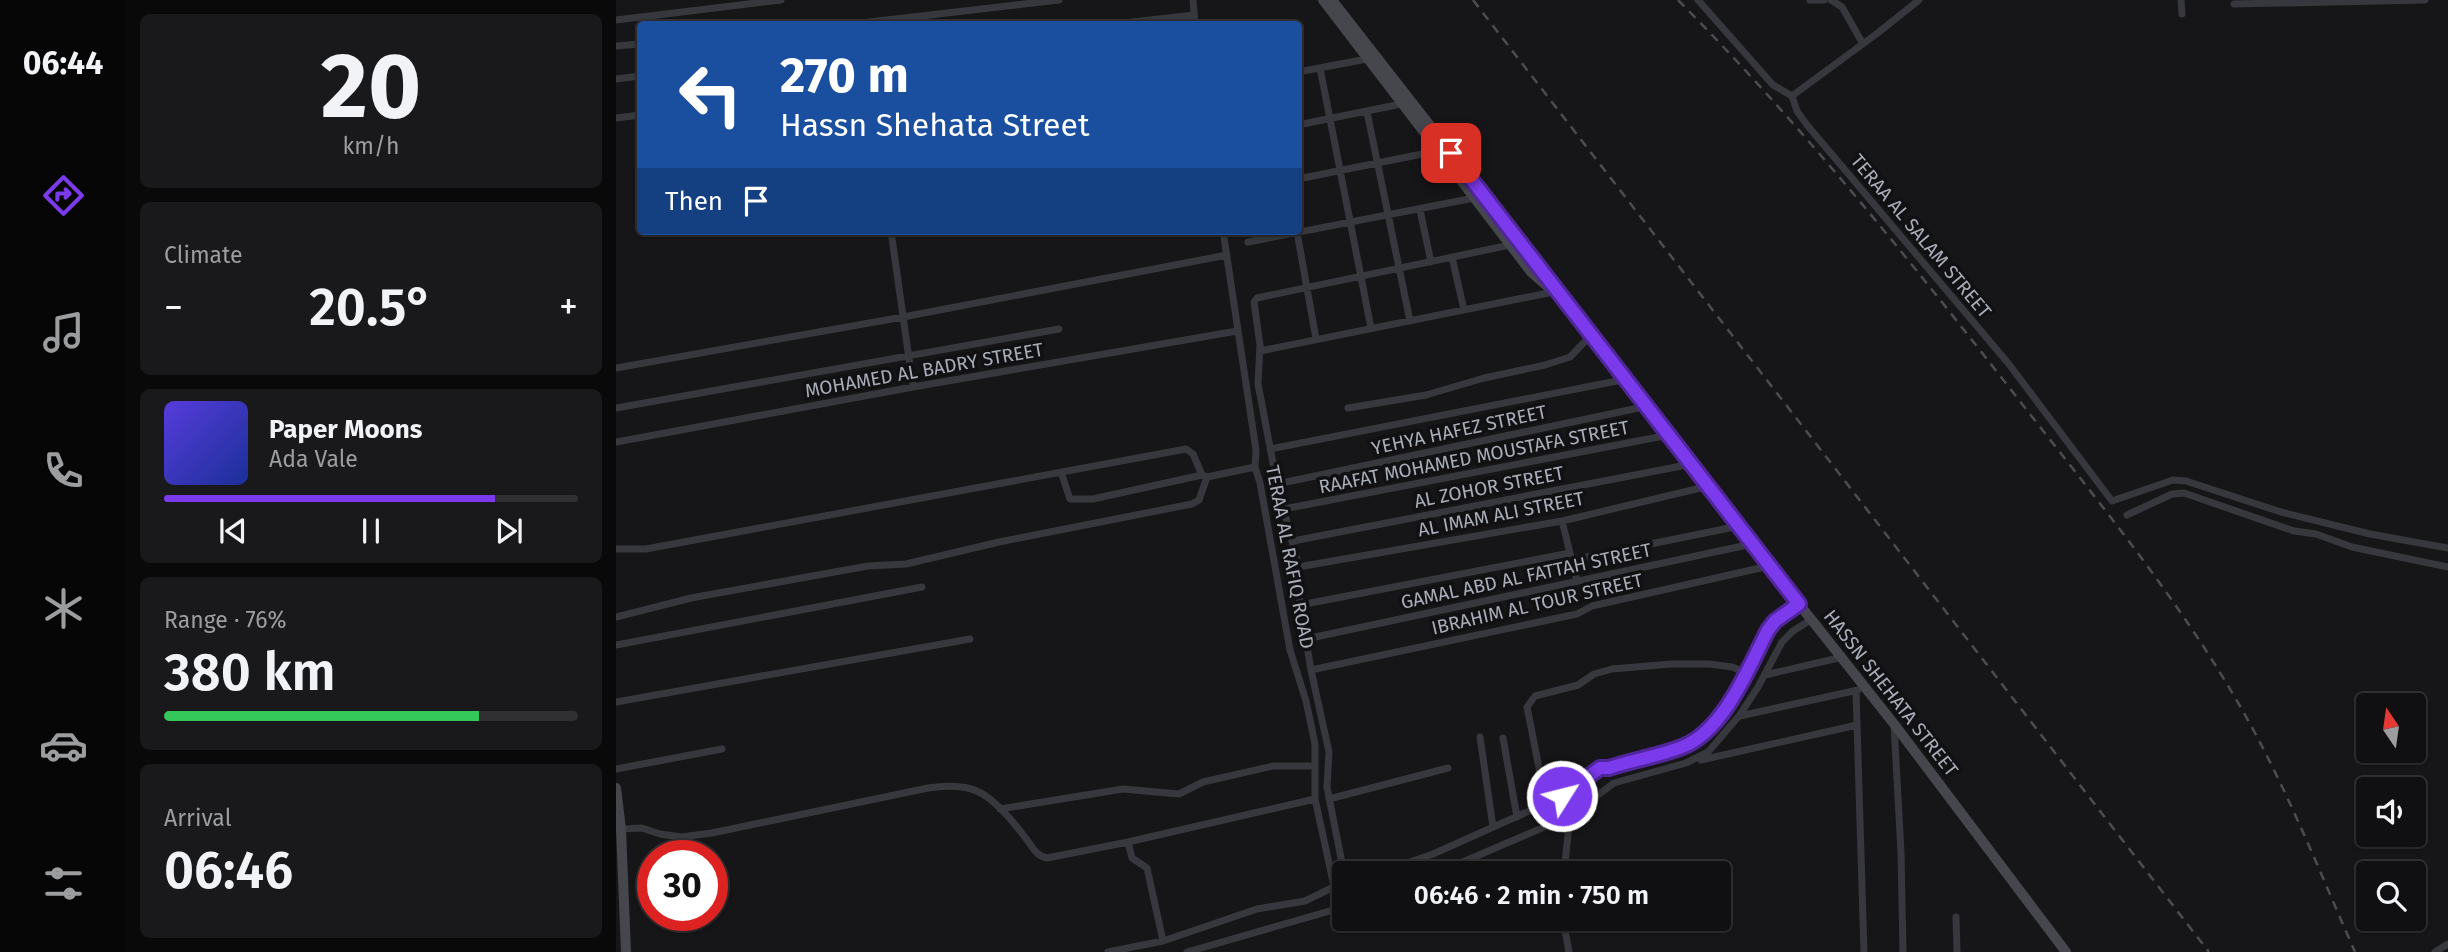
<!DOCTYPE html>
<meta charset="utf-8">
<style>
:root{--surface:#101012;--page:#19191b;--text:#f1f3f6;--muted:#9c9d9f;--line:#303032;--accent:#7c3aed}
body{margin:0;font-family:"Fira Sans",sans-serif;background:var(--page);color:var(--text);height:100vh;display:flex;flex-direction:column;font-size:26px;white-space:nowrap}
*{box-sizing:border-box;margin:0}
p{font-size:23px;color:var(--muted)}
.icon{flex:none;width:38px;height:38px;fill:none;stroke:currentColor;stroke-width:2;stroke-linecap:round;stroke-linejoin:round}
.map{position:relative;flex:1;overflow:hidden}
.panel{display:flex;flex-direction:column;gap:14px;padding:14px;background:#09090a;width:490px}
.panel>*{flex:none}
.banner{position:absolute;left:21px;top:21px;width:665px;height:214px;border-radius:7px;box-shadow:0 2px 5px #0004,0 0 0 2px var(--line);background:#1a4fa0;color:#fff;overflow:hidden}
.needle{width:46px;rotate:347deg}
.tools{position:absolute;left:1740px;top:693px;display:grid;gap:14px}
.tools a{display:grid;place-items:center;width:70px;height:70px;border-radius:7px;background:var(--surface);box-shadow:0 2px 5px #0004,0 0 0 2px var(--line);font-size:35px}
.speed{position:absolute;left:21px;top:840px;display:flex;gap:14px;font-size:35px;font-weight:700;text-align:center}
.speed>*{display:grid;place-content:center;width:91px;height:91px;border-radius:50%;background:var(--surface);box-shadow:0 2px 5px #0004,0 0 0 2px var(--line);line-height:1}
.speed .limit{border:10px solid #d22;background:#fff;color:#111}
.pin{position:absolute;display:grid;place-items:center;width:60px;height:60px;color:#fff;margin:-30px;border-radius:14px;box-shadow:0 4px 10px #0006}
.me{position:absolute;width:77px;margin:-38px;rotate:54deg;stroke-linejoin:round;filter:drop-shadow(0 0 5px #0008)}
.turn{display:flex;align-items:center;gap:24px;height:147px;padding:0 28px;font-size:32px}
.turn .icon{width:91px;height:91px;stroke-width:2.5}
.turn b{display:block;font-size:49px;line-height:60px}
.then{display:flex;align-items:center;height:66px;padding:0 28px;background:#0003;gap:14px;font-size:26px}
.big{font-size:52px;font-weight:600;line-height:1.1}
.panel .card{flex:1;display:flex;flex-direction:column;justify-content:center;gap:10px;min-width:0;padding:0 24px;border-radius:10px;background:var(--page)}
.panel .dial{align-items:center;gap:0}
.dial b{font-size:91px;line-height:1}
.song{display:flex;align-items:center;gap:21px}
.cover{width:84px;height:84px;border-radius:10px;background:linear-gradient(135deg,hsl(250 70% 55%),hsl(230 70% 35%))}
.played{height:7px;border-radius:4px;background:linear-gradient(90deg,var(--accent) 80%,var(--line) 80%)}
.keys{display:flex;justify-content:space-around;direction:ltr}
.heat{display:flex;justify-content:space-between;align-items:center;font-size:38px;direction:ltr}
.charge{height:10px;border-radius:5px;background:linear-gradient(90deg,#34c759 76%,var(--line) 0)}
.trip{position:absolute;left:716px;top:861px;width:399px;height:70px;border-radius:7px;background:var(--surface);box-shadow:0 2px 5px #0004,0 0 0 2px var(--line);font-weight:600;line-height:70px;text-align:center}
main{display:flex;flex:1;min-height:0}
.dock{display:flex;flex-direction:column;width:126px;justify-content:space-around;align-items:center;background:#060607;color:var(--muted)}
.dock .icon{width:49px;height:49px}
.dock .active{color:var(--accent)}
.dock b{font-size:32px;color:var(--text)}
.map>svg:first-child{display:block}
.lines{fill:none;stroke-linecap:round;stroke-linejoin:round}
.street{stroke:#37383d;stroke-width:7}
.secondary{stroke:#45474d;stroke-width:10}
.rail{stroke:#4a4c52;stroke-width:2.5;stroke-dasharray:9 7;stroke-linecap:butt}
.route-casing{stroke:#51269a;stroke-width:18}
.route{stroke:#7c3aed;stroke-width:12}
.labels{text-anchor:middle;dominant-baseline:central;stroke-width:7;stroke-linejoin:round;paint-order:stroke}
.street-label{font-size:19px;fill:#a8adb8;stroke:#111113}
</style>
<main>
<nav class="dock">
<b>06:44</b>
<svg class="icon active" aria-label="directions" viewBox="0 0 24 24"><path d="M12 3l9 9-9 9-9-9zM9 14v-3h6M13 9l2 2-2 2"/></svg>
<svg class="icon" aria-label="music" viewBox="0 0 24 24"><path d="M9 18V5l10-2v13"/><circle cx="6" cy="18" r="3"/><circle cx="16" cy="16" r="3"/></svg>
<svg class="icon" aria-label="phone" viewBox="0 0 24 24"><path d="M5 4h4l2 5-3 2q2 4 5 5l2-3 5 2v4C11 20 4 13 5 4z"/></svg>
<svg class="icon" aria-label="climate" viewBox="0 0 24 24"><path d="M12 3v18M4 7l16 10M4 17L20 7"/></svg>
<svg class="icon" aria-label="car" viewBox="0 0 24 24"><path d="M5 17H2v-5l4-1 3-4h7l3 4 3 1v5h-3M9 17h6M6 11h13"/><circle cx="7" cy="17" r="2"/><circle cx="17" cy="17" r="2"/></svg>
<svg class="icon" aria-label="filters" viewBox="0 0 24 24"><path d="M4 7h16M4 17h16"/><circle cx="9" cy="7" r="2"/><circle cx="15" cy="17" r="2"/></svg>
</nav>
<section class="panel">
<div class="card dial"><b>20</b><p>km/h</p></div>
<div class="card"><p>Climate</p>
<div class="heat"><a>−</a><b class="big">20.5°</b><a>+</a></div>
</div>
<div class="card">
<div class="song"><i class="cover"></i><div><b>Paper Moons</b><p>Ada Vale</p></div></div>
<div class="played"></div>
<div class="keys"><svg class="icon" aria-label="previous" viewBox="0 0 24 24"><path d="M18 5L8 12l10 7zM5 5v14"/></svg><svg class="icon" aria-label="pause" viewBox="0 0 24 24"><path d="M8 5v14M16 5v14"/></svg><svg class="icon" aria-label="next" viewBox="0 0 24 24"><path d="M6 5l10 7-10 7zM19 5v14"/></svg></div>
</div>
<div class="card"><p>Range · 76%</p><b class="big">380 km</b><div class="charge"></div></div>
<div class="card"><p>Arrival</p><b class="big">06:46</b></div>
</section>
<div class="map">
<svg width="1832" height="952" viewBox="0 0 1832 952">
<rect width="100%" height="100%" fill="#161618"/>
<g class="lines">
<path class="street" d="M 577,0 L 579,24
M 1082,0 L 1157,85 L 1176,96 L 1181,111 L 1191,125 L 1392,363 L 1496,501 L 1557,480 L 1570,481 L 1665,512 L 1754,534 L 1832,548
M 1194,0 L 1208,0
M 1215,0 L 1226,7 L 1247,44
M 1565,0 L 1566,14
M 1618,4 L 1809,0
M 0,20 L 165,0
M 236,24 L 443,0
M 499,24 L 578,15
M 0,46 L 24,44
M 704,68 L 755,328
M 682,72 L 751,59
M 0,79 L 24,76
M 1176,96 L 1263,32 L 1303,0
M 751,112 L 794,321
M 0,118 L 24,115
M 682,125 L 785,104
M 682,179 L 821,151
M 804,210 L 815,262
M 275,231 L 297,387
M 607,231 L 640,450 L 639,467 L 644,483 L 674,650 L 690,701 L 699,744 L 699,799 L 718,886
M 681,232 L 700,339
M 276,234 L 292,231
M 632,242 L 858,198
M 836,257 L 848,310
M 644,351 L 942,291
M 0,368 L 287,317 L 611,255
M 0,408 L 443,329
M 732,408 L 810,395 L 868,378 L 929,365 L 954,357 L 976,334
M 0,442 L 297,387 L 621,331
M 654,449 L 1011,379
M 445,472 L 454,499 L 477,499 L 586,475
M 661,484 L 1032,406
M 668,509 L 1053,435
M 1511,515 L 1556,494 L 1568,493 L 1678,531 L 1700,534 L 1736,547 L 1832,567
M 946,521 L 961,581
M 677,541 L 1076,464
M 0,549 L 30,549 L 570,449 L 577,454 L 586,475 L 591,477 L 639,467
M 956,560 L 1123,526
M 682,567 L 946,521 L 1093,486
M 684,605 L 954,553
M 0,617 L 75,598 L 252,566 L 290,564 L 383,542 L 576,504 L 583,500 L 591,477
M 690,639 L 1136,544
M 0,645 L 306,587
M 695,670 L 961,614 L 976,606 L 1153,566
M 1149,675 L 1227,657
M 1240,691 L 1248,952
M 0,702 L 354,639
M 1124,716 L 1242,690
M 1278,725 L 1285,852 L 1287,952
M 864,737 L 877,827
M 887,738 L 901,817
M 1085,760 L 1241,725
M 0,769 L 106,749
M 713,799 L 832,768
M 930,803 L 911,707 L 919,696 L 962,685 L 978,674 L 996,669 L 1055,664 L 1093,664 L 1116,667 L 1130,673
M 384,809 L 507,789 L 563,794 L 587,782 L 657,766 L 699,766
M 5,829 L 26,828 L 44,834 L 65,837 L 96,833 L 312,788 C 326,786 341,785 355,789 C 375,794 396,820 408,836 C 416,845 418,855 431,858 L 512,842 L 699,799
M 512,842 L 516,858 L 531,868 L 547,941
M 728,873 L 711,787 L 713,752 L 695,670 L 684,605 L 681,560 L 661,484 L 642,384 L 644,345 L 638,302 L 641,298 L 894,245
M 763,873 L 817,854 L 942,798 L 984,768 L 993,768 C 1017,761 1043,756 1066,747 C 1108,731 1133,667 1152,630 L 1159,621 L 1183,604
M 821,873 L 954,816 L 998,783 L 1070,763 L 1092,752 L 1123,716 L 1142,687 L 1166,642 L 1177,631 L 1196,619
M 948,873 L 954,816
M 1340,917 L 1341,952
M 947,919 L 953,952
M 492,952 L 547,941 L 641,909 L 689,901 L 728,882
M 571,952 L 728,907
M 1819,952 L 1832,944"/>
<path class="secondary" d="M 707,0 L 915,272 L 931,286 L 943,290
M 716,0 L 943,291 L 1153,566 L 1278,724 L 1450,952
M 0,788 L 5,829 L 10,952"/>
<path class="rail" d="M 857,0 L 1593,952
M 1062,0 C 1188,127 1300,268 1410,409 C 1485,505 1563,600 1624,706 C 1669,784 1703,870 1739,952"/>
</g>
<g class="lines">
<defs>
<path id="route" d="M 835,153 L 1183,604 L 1159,621 L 1152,630 C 1133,667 1108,731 1066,747 C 1043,756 1017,760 993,768 L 984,768 L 946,796"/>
</defs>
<use href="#route" class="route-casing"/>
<use href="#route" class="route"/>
</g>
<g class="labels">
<g class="street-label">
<text transform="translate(1305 236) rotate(50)">TERAA AL SALAM STREET</text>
<text transform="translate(308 370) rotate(-10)">MOHAMED AL BADRY STREET</text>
<text transform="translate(843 430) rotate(-12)">YEHYA HAFEZ STREET</text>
<text transform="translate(858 457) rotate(-11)">RAAFAT MOHAMED MOUSTAFA STREET</text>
<text transform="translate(873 487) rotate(-11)">AL ZOHOR STREET</text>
<text transform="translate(885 514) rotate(-11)">AL IMAM ALI STREET</text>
<text transform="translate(674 557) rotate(79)">TERAA AL RAFIQ ROAD</text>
<text transform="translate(910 576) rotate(-12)">GAMAL ABD AL FATTAH STREET</text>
<text transform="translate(921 604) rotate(-13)">IBRAHIM AL TOUR STREET</text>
<text transform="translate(1275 693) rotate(52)">HASSN SHEHATA STREET</text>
</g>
</g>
</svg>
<div class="tools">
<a><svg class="needle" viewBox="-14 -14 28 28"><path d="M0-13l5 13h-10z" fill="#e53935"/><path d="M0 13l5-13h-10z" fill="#9c9d9f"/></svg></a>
<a><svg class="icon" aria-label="sound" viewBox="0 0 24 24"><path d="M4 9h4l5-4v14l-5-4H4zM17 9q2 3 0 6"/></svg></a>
<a><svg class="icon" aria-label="search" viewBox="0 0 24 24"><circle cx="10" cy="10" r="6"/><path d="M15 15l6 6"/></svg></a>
</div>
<div class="speed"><div class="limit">30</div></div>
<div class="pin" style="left:835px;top:153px;background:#d93025"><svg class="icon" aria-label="arrive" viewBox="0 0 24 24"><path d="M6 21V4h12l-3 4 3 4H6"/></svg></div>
<svg class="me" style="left:946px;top:796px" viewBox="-20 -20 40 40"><circle r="17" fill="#7c3aed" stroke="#fff" stroke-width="3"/><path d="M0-11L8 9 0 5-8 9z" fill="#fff"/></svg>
<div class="trip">06:46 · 2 min · 750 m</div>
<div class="banner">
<div class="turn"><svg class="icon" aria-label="left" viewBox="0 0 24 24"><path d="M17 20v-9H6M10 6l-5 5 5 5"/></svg><div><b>270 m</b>Hassn Shehata Street</div></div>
<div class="then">Then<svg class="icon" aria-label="arrive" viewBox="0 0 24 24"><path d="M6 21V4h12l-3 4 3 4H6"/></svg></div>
</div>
</div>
</main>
